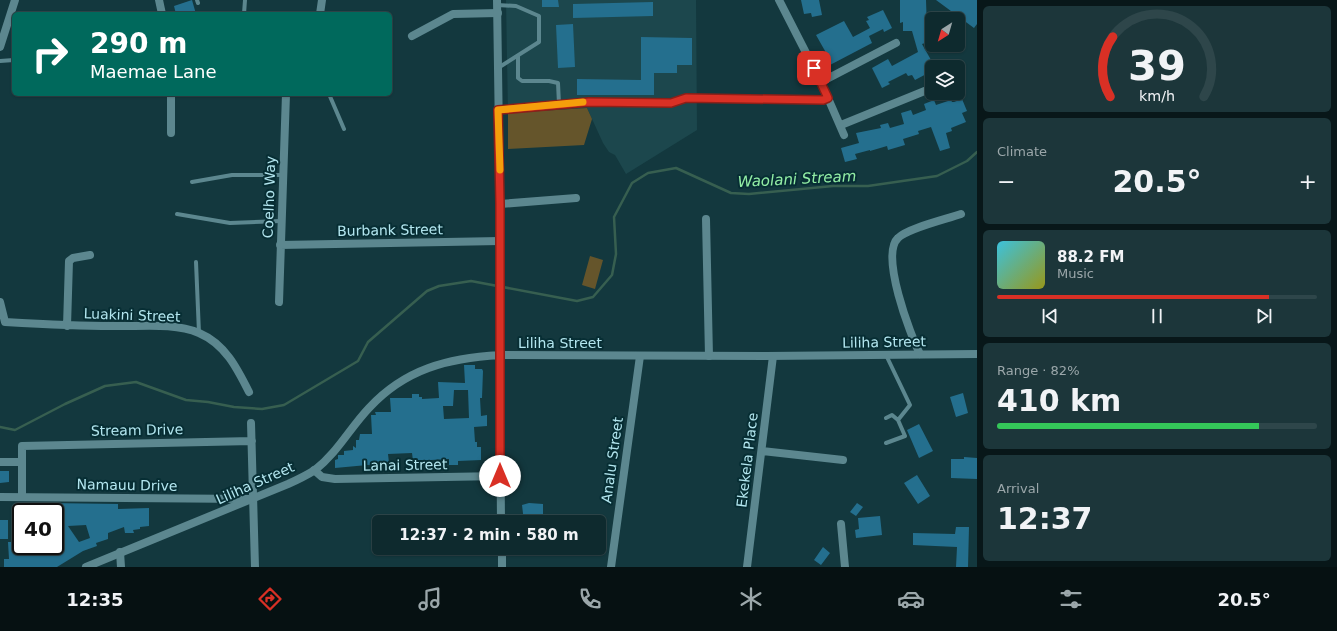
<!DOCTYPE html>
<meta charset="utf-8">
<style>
:root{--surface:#0e2a2e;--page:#1c363a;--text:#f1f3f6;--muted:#9ba7aa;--line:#2e464a;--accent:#d93025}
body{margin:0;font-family:"DejaVu Sans",sans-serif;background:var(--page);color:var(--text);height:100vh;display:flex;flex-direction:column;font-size:15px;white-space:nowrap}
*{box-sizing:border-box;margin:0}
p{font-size:13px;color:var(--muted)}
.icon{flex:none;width:22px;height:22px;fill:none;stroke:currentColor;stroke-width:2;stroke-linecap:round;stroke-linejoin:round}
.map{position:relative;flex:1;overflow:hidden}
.drawer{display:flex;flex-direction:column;gap:6px;padding:6px;background:#081719;width:360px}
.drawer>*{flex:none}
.top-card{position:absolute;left:12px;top:12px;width:380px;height:84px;border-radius:6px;box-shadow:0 1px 3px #0004,0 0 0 1px var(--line);background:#00695c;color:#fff;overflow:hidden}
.needle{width:26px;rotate:217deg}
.tools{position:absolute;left:925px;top:12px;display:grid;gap:8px}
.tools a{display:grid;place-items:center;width:40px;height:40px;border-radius:6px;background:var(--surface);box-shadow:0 1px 3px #0004,0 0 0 1px var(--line);font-size:20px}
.speed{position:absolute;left:12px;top:503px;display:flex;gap:8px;font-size:20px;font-weight:700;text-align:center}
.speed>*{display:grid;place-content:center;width:52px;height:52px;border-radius:50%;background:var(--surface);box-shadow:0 1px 3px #0004,0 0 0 1px var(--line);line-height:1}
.speed .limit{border:2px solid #111;border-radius:6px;background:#fff;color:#111}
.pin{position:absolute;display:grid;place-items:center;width:34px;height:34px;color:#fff;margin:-17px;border-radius:8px;box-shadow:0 2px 6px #0006}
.me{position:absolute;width:44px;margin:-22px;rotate:0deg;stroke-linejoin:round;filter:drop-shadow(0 0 3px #0008)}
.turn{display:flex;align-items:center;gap:14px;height:84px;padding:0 12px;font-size:18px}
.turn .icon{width:52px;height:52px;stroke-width:2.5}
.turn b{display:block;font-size:28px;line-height:34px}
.big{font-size:30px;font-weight:700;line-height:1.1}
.drawer .card{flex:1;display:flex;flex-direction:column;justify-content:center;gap:6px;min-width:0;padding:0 14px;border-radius:6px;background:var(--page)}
.drawer .dial{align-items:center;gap:0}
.dial svg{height:104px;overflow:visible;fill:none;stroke:var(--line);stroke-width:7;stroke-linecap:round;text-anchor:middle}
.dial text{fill:var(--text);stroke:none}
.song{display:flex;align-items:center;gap:12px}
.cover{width:48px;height:48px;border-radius:6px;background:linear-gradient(135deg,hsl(190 70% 55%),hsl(60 70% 35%))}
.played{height:4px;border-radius:2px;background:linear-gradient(90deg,var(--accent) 85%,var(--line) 85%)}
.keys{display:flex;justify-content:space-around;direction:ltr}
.heat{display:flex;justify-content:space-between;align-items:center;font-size:22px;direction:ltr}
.charge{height:6px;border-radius:3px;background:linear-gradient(90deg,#34c759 82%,var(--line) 0)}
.trip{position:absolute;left:372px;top:515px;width:234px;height:40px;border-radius:6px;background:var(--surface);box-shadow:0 1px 3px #0004,0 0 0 1px var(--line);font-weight:700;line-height:40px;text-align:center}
.tab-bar{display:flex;height:64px;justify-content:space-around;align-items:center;background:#061112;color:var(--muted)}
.tab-bar .icon{width:28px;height:28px}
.tab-bar .active{color:var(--accent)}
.tab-bar b{font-size:18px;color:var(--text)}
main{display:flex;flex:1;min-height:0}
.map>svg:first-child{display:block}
.built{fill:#1c474d}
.green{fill:#65552b}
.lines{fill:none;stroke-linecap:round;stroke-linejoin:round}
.stream{stroke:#375f50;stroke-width:2.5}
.building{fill:#246f8e;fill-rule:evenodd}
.service{stroke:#5c878f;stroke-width:4}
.minor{stroke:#5c878f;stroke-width:8}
.tertiary{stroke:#5c878f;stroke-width:8}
.route-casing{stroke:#8d1f18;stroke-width:10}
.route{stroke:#d93025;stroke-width:7}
.slow{stroke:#f59e0b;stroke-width:7}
.labels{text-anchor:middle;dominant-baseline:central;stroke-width:4;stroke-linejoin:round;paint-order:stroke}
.street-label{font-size:14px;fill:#b3e6ef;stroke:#072e34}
.water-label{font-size:15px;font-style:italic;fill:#93eea5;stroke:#072e34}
</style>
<main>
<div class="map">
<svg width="977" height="567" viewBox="0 0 977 567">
<rect width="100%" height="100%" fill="#13383e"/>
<path class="built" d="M 506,0 L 696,0 L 697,130 L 626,174 L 615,155 L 609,152 L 603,143 L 587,108 L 508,113 Z"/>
<path class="green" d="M 587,108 L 592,119 L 584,145 L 508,149 L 508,113 Z
M 590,256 L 603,260 L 595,289 L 582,285 Z"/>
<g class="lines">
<path class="stream" d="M 0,427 L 15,430 L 65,404 L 105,386 L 136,382 L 186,400 L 208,402 L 234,407 L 262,409 L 284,405 L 358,361 L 368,342 L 427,291 L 439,286 L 471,281 L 577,301 L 593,297 L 612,275 L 616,254 L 614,217 L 632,183 L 648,173 L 676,168 L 731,193 L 749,194 L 833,186 L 868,186 L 937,176 L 967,161 L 977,152"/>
</g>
<path class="building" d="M 192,0 L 196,14 L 176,14 L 174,6 Z
M 542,0 L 558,0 L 559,7 L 542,7 Z
M 801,0 L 819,0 L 822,15 L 812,17 L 811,13 L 804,14 Z
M 900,0 L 926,0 L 927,30 L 932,29 L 932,41 L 922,44 L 931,60 L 930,64 L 932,71 L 915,80 L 912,75 L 908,76 L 906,73 L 888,82 L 890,84 L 882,88 L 872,68 L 888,59 L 892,66 L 918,52 L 912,31 L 903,31 L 903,22 L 900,23 Z
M 936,0 L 977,0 L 977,24 L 974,28 Z
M 653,2 L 653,16 L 573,18 L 573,4 Z
M 883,10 L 892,28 L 884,32 L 883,29 L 869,36 L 872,43 L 830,65 L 826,59 L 829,58 L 816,35 L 844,21 L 853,37 L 870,28 L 866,21 L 869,20 L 867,17 Z
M 573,24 L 575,67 L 558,68 L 556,25 Z
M 641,37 L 692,38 L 692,65 L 677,65 L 677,73 L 654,73 L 654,95 L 577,95 L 577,79 L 641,80 Z
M 962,99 L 967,111 L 962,113 L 966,122 L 951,128 L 952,131 L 946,133 L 950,148 L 940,151 L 931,127 L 918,131 L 919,134 L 903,139 L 905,145 L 888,150 L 887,146 L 870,151 L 870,150 L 855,154 L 857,159 L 845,162 L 841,148 L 859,143 L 856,133 L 881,128 L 880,125 L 888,123 L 890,128 L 904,124 L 901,113 L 911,110 L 913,115 L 926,110 L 924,104 L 934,100 L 936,105 L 951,100 L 952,102 L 954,102 Z
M 464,365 L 475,365 L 475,369 L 482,369 L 483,371 L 482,398 L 480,398 L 481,416 L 487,415 L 487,426 L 474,427 L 475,442 L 477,442 L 477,447 L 481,447 L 481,460 L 458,461 L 458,465 L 449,465 L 449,459 L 413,461 L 412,453 L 388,454 L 389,463 L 335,468 L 335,460 L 338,459 L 338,455 L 344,455 L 344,451 L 353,450 L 353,446 L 356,448 L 356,440 L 359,440 L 360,434 L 372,434 L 371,415 L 376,415 L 375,412 L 391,412 L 390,398 L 412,398 L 412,394 L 419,394 L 419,397 L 422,397 L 422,399 L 439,398 L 438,382 L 465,383 ZM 454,390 L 468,390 L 469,418 L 444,419 L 443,406 L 453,406 Z
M 963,393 L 968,413 L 956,417 L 950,397 Z
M 919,424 L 933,451 L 919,458 L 907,430 Z
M 964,457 L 977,458 L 977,479 L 951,478 L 951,459 L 964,459 Z
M 0,471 L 9,471 L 9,482 L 0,483 Z
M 917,475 L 930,496 L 918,504 L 904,483 Z
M 47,503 L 118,504 L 118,509 L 149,508 L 149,526 L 140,527 L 140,529 L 133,530 L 134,533 L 125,533 L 124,527 L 108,533 L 108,539 L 96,543 L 97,546 L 83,551 L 57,567 L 4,567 L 4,559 L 9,559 L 8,542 L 20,542 L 20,546 L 55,546 L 55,510 L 48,510 ZM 86,525 L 90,538 L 79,542 L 68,526 Z
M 529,503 L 543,504 L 543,522 L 524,522 L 522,505 Z
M 857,503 L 863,507 L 856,516 L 850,512 Z
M 880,516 L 882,535 L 856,538 L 855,530 L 859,529 L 858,518 Z
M 0,520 L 8,520 L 8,539 L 0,539 Z
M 956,527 L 969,527 L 968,567 L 956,567 L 957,547 L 913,545 L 913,533 L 955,534 Z
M 823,547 L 830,553 L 821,565 L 814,560 Z"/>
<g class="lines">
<path class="service" d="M 197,0 L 198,3
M 497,5 L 516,6 L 539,16 L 539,42 L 498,68
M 201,13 L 201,14
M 244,14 L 245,0
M 518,56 L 518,78 L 522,81 L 549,81 L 558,83 L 559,104
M 0,61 L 14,60
M 329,94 L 344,129
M 192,182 L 232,175 L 283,175
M 177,214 L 230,223 L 281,221
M 196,262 L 199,333
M 886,418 L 892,415 L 898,420
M 886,443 L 905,436 L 898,420 L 910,405 L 886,355"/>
<path class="minor" d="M 159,0 L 162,14
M 779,0 L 821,82 L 844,135
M 320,14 L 322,0
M 412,36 L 453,14 L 498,13
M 0,47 L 15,0
M 821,82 L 896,43
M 171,94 L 171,133
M 498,110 L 589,102 L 671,103 L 686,98 L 823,100 L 828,98
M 841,125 L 932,88
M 500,204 L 576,198
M 706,219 L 709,356
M 280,245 L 500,241
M 0,302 L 5,322 C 40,324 76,326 111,326 C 139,327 173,322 199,333 C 225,344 237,368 249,392
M 279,302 L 286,94
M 67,326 L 69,261 L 73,258 L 90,255
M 920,354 C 910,334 880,255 898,238 C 908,228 947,219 961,214
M 251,423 L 255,567
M 762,451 L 843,460
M 0,462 L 22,462
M 314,470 L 322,477 L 335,479 L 500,476
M 22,496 L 22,446 L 252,441
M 0,497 L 250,499
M 841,524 L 845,567
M 120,552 L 121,567
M 611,567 L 640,356
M 747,567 L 773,356"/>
<path class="tertiary" d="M 497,0 L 500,204 L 499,283 L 501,522
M 502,548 L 502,567
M 86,567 L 288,484 C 297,480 307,475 315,470 C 337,453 350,428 369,408 C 405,369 448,358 500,355 L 766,356 L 977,354"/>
</g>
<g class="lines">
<defs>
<path id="route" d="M 500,476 L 500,204 L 498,110 L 589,102 L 671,103 L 686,98 L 823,100 L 828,98 L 814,68"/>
</defs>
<use href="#route" class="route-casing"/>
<use href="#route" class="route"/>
<path class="slow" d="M 500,170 L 498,110 L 583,102"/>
</g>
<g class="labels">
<g class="street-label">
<text transform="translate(269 197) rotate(-88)">Coelho Way</text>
<text transform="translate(390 230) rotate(-1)">Burbank Street</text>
<text transform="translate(132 315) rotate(2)">Luakini Street</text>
<text transform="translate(884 342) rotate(-1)">Liliha Street</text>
<text x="560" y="343">Liliha Street</text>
<text transform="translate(137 430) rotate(-1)">Stream Drive</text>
<text transform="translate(612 460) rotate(-82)">Analu Street</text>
<text transform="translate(747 460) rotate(-83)">Ekekela Place</text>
<text transform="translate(405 465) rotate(-1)">Lanai Street</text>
<text transform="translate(255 483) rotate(-24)">Liliha Street</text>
<text transform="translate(127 485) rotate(1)">Namauu Drive</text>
</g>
<g class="water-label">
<text transform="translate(797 179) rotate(-3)">Waolani Stream</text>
</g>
</g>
</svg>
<div class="tools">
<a><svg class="needle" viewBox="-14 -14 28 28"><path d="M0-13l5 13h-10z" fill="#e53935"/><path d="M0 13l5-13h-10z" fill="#9ba7aa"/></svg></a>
<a><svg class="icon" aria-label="layers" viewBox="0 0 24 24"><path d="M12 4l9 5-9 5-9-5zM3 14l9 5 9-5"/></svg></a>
</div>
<div class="speed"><div class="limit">40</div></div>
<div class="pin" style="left:814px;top:68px;background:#d93025"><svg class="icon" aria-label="arrive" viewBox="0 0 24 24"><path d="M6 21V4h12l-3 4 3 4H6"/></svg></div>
<svg class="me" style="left:500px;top:476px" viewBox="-20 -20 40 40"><circle r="19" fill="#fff"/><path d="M0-13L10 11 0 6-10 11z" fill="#d93025"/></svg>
<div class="trip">12:37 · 2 min · 580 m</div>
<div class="top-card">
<div class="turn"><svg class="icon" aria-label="right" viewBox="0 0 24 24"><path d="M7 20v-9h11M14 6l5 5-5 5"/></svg><div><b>290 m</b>Maemae Lane</div></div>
</div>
</div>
<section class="drawer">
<div class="card dial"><svg viewBox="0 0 100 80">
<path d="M14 69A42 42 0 1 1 86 69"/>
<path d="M14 69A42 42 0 0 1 16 23" stroke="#d93025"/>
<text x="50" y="56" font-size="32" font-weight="700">39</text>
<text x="50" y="72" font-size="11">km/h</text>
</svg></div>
<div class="card"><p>Climate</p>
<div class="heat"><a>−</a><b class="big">20.5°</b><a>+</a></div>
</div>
<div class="card">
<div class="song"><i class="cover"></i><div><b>88.2 FM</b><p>Music</p></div></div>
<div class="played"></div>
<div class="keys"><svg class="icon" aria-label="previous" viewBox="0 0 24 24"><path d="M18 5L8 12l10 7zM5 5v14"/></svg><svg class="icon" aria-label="pause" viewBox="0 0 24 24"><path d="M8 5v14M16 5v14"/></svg><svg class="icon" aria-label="next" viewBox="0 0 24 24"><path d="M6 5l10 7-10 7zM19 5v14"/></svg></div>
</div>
<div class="card"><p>Range · 82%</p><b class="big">410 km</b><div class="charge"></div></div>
<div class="card"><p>Arrival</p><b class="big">12:37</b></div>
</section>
</main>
<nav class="tab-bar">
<b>12:35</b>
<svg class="icon active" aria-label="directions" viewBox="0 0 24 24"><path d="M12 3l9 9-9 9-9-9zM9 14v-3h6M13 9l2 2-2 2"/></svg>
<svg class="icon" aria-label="music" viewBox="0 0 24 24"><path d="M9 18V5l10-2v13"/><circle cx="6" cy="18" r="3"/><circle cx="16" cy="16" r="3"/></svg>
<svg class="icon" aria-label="phone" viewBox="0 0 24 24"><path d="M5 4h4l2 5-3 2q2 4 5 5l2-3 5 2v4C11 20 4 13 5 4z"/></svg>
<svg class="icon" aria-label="climate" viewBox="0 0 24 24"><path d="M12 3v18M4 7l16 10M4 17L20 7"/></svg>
<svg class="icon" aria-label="car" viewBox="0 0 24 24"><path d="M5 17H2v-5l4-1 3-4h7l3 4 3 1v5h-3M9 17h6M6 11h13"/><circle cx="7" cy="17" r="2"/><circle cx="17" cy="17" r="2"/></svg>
<svg class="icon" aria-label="filters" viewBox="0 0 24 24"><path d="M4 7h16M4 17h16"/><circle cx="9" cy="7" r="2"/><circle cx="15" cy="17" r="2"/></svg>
<b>20.5°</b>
</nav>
